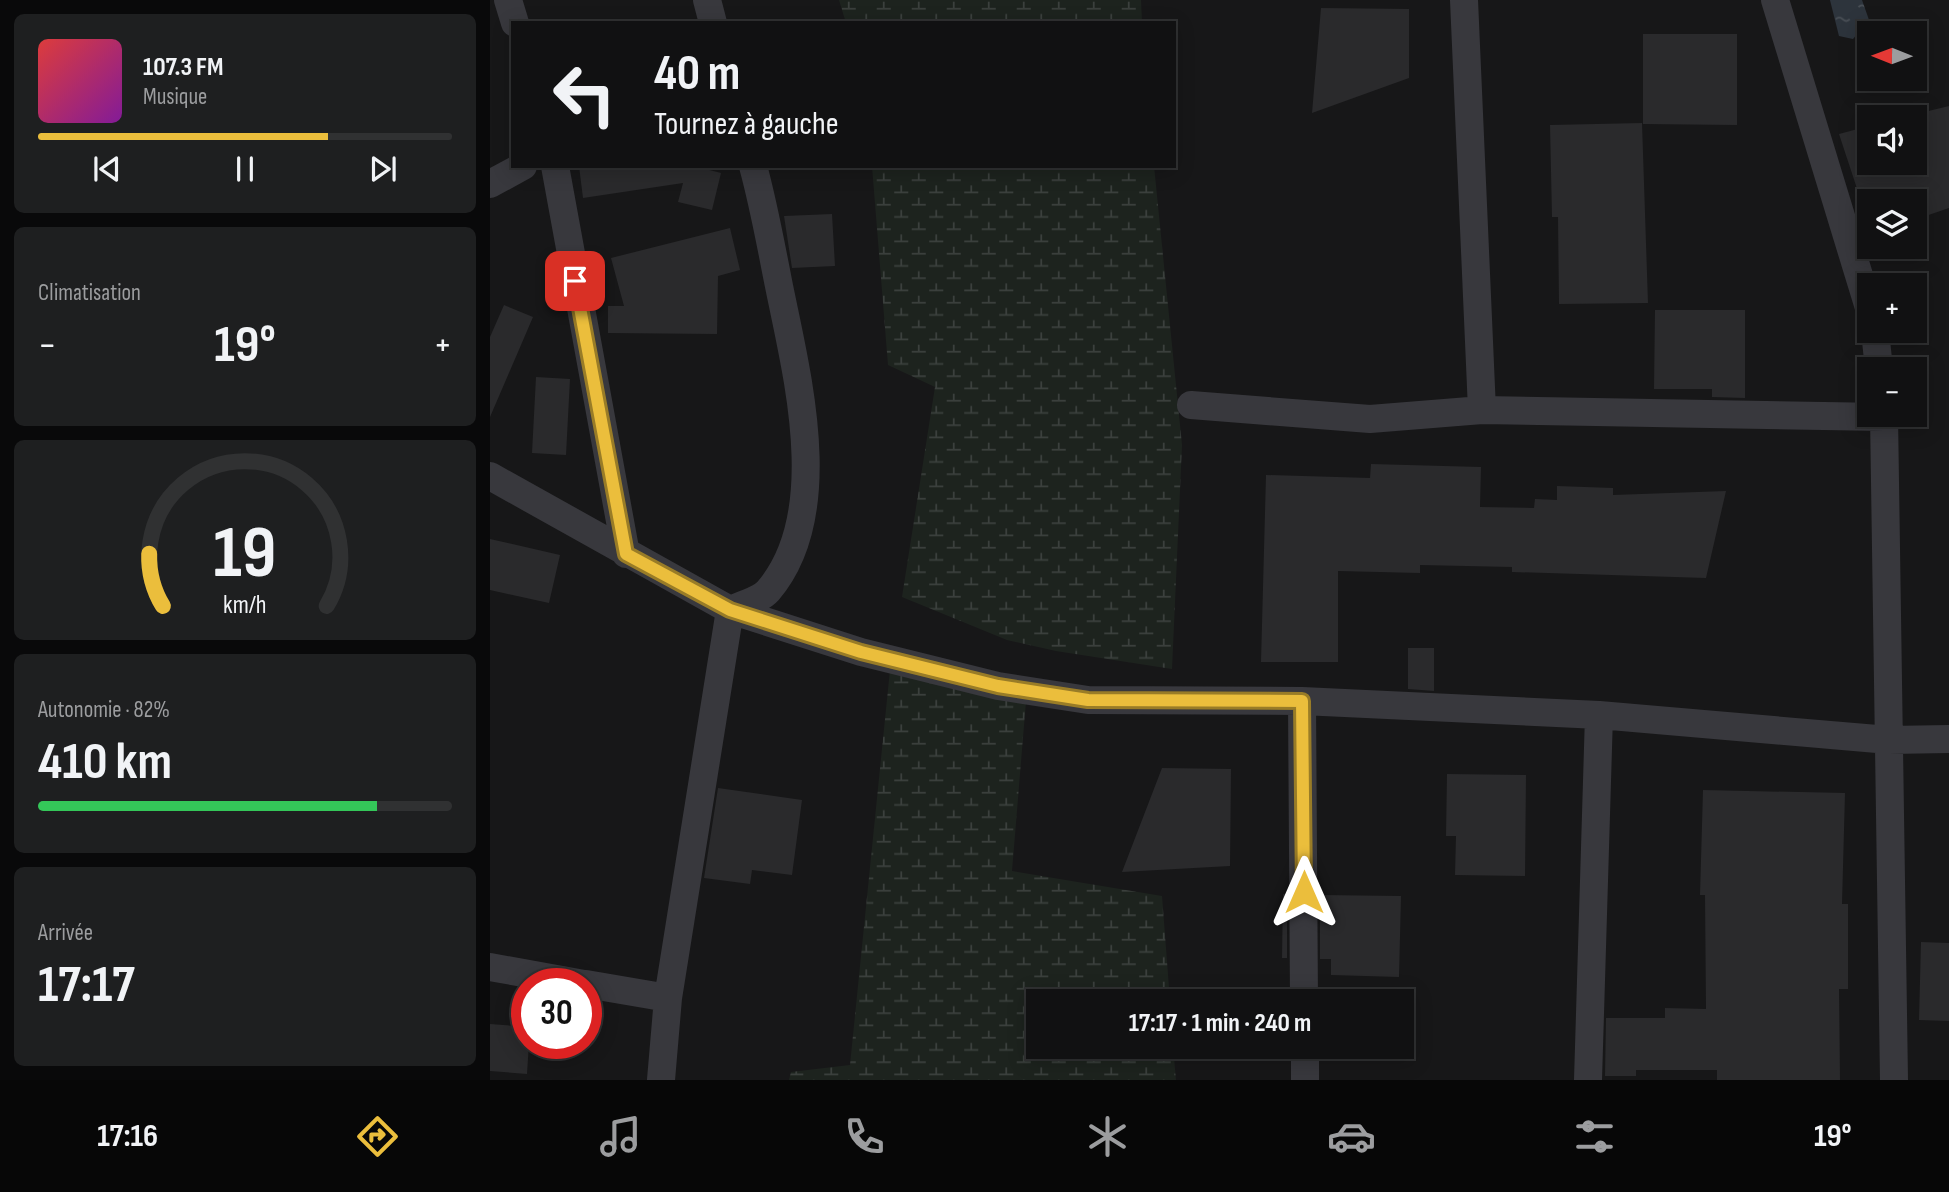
<!DOCTYPE html>
<html lang="fr">
<meta charset="utf-8">
<style>
:root{--surface:#111112;--page:#1e1f20;--text:#f1f3f6;--muted:#9c9d9f;--line:#303132;--accent:#ebbe3c}
body{margin:0;font-family:"Sofia Sans Condensed",sans-serif;background:var(--page);color:var(--text);height:100vh;display:flex;flex-direction:column;font-size:26px;white-space:nowrap}
*{box-sizing:border-box;margin:0}
p{font-size:23px;color:var(--muted)}
.icon{flex:none;width:38px;height:38px;fill:none;stroke:currentColor;stroke-width:2;stroke-linecap:round;stroke-linejoin:round}
.map{position:relative;flex:1;overflow:hidden}
.sheet{display:flex;flex-direction:column;gap:14px;padding:14px;background:#09090a;width:490px}
.sheet>*{flex:none}
.banner{position:absolute;left:21px;top:21px;width:665px;height:147px;border-radius:0px;box-shadow:0 4px 18px #0003,0 0 0 2px var(--line);background:#111112;color:var(--text);overflow:hidden}
.needle{width:46px;rotate:271deg}
.fabs{position:absolute;left:1367px;top:21px;display:grid;gap:14px}
.fabs a{display:grid;place-items:center;width:70px;height:70px;border-radius:0px;background:var(--surface);box-shadow:0 4px 18px #0003,0 0 0 2px var(--line);font-size:35px}
.speed{position:absolute;left:21px;top:968px;display:flex;gap:14px;font-size:35px;font-weight:700;text-align:center}
.speed>*{display:grid;place-content:center;width:91px;height:91px;border-radius:50%;background:var(--surface);box-shadow:0 4px 18px #0003,0 0 0 2px var(--line);line-height:1}
.speed .limit{border:10px solid #d22;background:#fff;color:#111}
.pin{position:absolute;display:grid;place-items:center;width:60px;height:60px;color:#fff;margin:-30px;border-radius:14px;box-shadow:0 4px 10px #0006}
.me{position:absolute;width:77px;margin:-38px;rotate:0deg;stroke-linejoin:round;filter:drop-shadow(0 0 5px #0008)}
.turn{display:flex;align-items:center;gap:24px;height:147px;padding:0 28px;font-size:32px}
.turn .icon{width:91px;height:91px;stroke-width:2.5}
.turn b{display:block;font-size:49px;line-height:60px}
.big{font-size:52px;font-weight:700;line-height:1.1}
.sheet .widget{flex:1;display:flex;flex-direction:column;justify-content:center;gap:10px;min-width:0;padding:0 24px;border-radius:10px;background:var(--page)}
.sheet .dial{align-items:center;gap:0}
.dial svg{height:182px;overflow:visible;fill:none;stroke:var(--line);stroke-width:7;stroke-linecap:round;text-anchor:middle}
.dial text{fill:var(--text);stroke:none}
.song{display:flex;align-items:center;gap:21px}
.cover{width:84px;height:84px;border-radius:10px;background:linear-gradient(135deg,hsl(0 70% 55%),hsl(290 70% 35%))}
.played{height:7px;border-radius:4px;background:linear-gradient(90deg,var(--accent) 70%,var(--line) 70%)}
.keys{display:flex;justify-content:space-around;direction:ltr}
.heat{display:flex;justify-content:space-between;align-items:center;font-size:38px;direction:ltr}
.charge{height:10px;border-radius:5px;background:linear-gradient(90deg,#34c759 82%,var(--line) 0)}
.trip{position:absolute;left:536px;top:989px;width:388px;height:70px;border-radius:0px;background:var(--surface);box-shadow:0 4px 18px #0003,0 0 0 2px var(--line);font-weight:700;line-height:70px;text-align:center}
.tab-bar{display:flex;height:112px;justify-content:space-around;align-items:center;background:#070707;color:var(--muted)}
.tab-bar .icon{width:49px;height:49px}
.tab-bar .on{color:var(--accent)}
.tab-bar b{font-size:32px;color:var(--text)}
main{display:flex;flex:1;min-height:0}
.map>svg:first-child{display:block}
.wetland{fill:url(#wetland-marsh)}
.water{fill:url(#water-ripples)}
.building{fill:#2a2a2c}
.lines{fill:none;stroke-linecap:round;stroke-linejoin:round}
.street{stroke:#38383d;stroke-width:28}
.route-casing{stroke:#997c27;stroke-width:18}
.route{stroke:#ebbe3c;stroke-width:12}
</style>
<main>
<section class="sheet">
<div class="widget">
<div class="song"><i class="cover"></i><div><b>107.3 FM</b><p>Musique</p></div></div>
<div class="played"></div>
<div class="keys"><svg class="icon" aria-label="previous" viewBox="0 0 24 24"><path d="M18 5L8 12l10 7zM5 5v14"/></svg><svg class="icon" aria-label="pause" viewBox="0 0 24 24"><path d="M8 5v14M16 5v14"/></svg><svg class="icon" aria-label="next" viewBox="0 0 24 24"><path d="M6 5l10 7-10 7zM19 5v14"/></svg></div>
</div>
<div class="widget"><p>Climatisation</p>
<div class="heat"><a>−</a><b class="big">19°</b><a>+</a></div>
</div>
<div class="widget dial"><svg viewBox="0 0 100 80">
<path d="M14 69A42 42 0 1 1 86 69"/>
<path d="M14 69A42 42 0 0 1 8 46" stroke="#ebbe3c"/>
<text x="50" y="56" font-size="32" font-weight="700">19</text>
<text x="50" y="72" font-size="11">km/h</text>
</svg></div>
<div class="widget"><p>Autonomie · 82%</p><b class="big">410 km</b><div class="charge"></div></div>
<div class="widget"><p>Arrivée</p><b class="big">17:17</b></div>
</section>
<div class="map">
<svg width="1459" height="1080" viewBox="0 0 1459 1080">
<defs>
<pattern id="wetland-marsh" width="20" height="14" patternUnits="userSpaceOnUse" patternTransform="scale(1.75)"><rect width="20" height="14" fill="#1d231e"/><path d="M1 5h8M5 5V1M11 12h8M15 12V8" fill="none" stroke="#3b403d"/></pattern>
<pattern id="water-ripples" width="26" height="14" patternUnits="userSpaceOnUse" patternTransform="scale(1.75)"><rect width="26" height="14" fill="#2d343c"/><path d="M2 4q2-2 4 0t4 0M15 11q2-2 4 0t4 0" fill="none" stroke="#494f56"/></pattern>
</defs>
<rect width="100%" height="100%" fill="#171718"/>
<path class="wetland" d="M 349,0 L 651,0 L 652,23 L 356,23 Z
M 382,166 L 664,166 L 692,445 L 682,669 L 566,651 L 517,640 L 412,597 L 445,387 L 398,365 Z
M 400,670 L 536,701 L 522,871 L 672,896 L 680,1001 L 548,1001 L 548,1046 L 683,1047 L 686,1080 L 299,1080 L 301,1072 L 360,1065 Z"/>
<path class="water" d="M 1340,0 L 1372,0 L 1379,20 L 1363,39 L 1349,36 Z"/>
<path class="building" d="M 831,8 L 919,9 L 919,78 L 822,113 Z
M 1153,34 L 1247,34 L 1247,125 L 1153,124 Z
M 1459,106 L 1459,208 L 1424,220 L 1424,201 L 1379,201 L 1379,225 L 1349,134 L 1379,126 L 1379,163 L 1424,163 L 1424,117 L 1414,117 Z
M 1152,123 L 1158,303 L 1069,304 L 1068,217 L 1062,217 L 1060,125 Z
M 89,166 L 204,166 L 231,173 L 222,210 L 188,202 L 193,183 L 93,198 Z
M 342,214 L 345,266 L 302,268 L 294,216 Z
M 240,228 L 250,270 L 228,276 L 227,334 L 118,333 L 118,306 L 134,306 L 121,258 Z
M 14,305 L 43,317 L 0,417 L 0,337 Z
M 1165,310 L 1255,310 L 1255,398 L 1222,397 L 1222,389 L 1164,389 Z
M 46,377 L 80,379 L 76,455 L 42,453 Z
M 881,464 L 991,467 L 990,507 L 1044,508 L 1045,499 L 1067,500 L 1067,486 L 1123,488 L 1123,495 L 1236,491 L 1216,578 L 1022,572 L 1022,567 L 930,565 L 930,573 L 848,571 L 848,662 L 771,662 L 776,475 L 880,478 Z
M 0,539 L 70,555 L 59,603 L 0,590 Z
M 918,648 L 944,648 L 944,691 L 918,689 Z
M 672,768 L 741,769 L 740,866 L 632,872 Z
M 957,774 L 1036,775 L 1035,876 L 965,875 L 966,836 L 956,836 Z
M 228,788 L 312,800 L 302,875 L 262,870 L 260,884 L 214,878 Z
M 1213,790 L 1355,793 L 1352,904 L 1358,904 L 1358,989 L 1349,989 L 1350,1080 L 1227,1080 L 1227,1070 L 1146,1070 L 1146,1076 L 1115,1076 L 1116,1018 L 1175,1018 L 1175,1008 L 1216,1009 L 1215,895 L 1210,895 Z
M 793,894 L 797,894 L 797,958 L 792,958 Z
M 830,895 L 911,896 L 909,977 L 841,975 L 841,959 L 830,959 Z
M 1431,942 L 1459,943 L 1459,1021 L 1429,1020 Z
M 0,1024 L 37,1027 L 37,1043 L 39,1043 L 37,1074 L 0,1071 Z"/>
<g class="lines">
<path class="street" d="M 18,0 L 25,23
M 217,0 L 223,23
M 974,0 L 992,410
M 1285,0 L 1379,308
M 65,166 L 136,554
M 0,184 L 33,166
M 1385,331 L 1389,369
M 701,405 L 880,419 L 992,410 L 1394,417
M 1394,415 L 1404,1080
M 0,476 L 240,610 L 371,652 L 508,686 L 598,700 L 812,701 L 1109,715 L 1399,740 L 1459,739
M 812,701 L 814,1001
M 0,967 L 94,984
M 96,984 L 178,998
M 815,1046 L 815,1080
M 171,1080 L 178,998 L 240,610 C 251,605 270,600 278,591 C 344,514 307,375 289,286 C 281,246 274,206 263,166
M 1098,1080 L 1109,715"/>
</g>
<g class="lines">
<defs>
<path id="route" d="M 85,281 L 136,554 L 240,610 L 371,652 L 508,686 L 598,700 L 812,701 L 814,892"/>
</defs>
<use href="#route" class="route-casing"/>
<use href="#route" class="route"/>
</g>
</svg>
<div class="fabs">
<a><svg class="needle" viewBox="-14 -14 28 28"><path d="M0-13l5 13h-10z" fill="#e53935"/><path d="M0 13l5-13h-10z" fill="#9c9d9f"/></svg></a>
<a><svg class="icon" aria-label="sound" viewBox="0 0 24 24"><path d="M4 9h4l5-4v14l-5-4H4zM17 9q2 3 0 6"/></svg></a>
<a><svg class="icon" aria-label="layers" viewBox="0 0 24 24"><path d="M12 4l9 5-9 5-9-5zM3 14l9 5 9-5"/></svg></a>
<a>+</a>
<a>−</a>
</div>
<div class="speed"><div class="limit">30</div></div>
<div class="pin" style="left:85px;top:281px;background:#d93025"><svg class="icon" aria-label="arrive" viewBox="0 0 24 24"><path d="M6 21V4h12l-3 4 3 4H6"/></svg></div>
<svg class="me" style="left:814px;top:892px" viewBox="-20 -20 40 40"><path d="M0-17L14 15 0 8-14 15z" fill="#ebbe3c" stroke="#fff" stroke-width="4"/></svg>
<div class="trip">17:17 · 1 min · 240 m</div>
<div class="banner">
<div class="turn"><svg class="icon" aria-label="left" viewBox="0 0 24 24"><path d="M17 20v-9H6M10 6l-5 5 5 5"/></svg><div><b>40 m</b>Tournez à gauche</div></div>
</div>
</div>
</main>
<nav class="tab-bar">
<b>17:16</b>
<svg class="icon on" aria-label="directions" viewBox="0 0 24 24"><path d="M12 3l9 9-9 9-9-9zM9 14v-3h6M13 9l2 2-2 2"/></svg>
<svg class="icon" aria-label="music" viewBox="0 0 24 24"><path d="M9 18V5l10-2v13"/><circle cx="6" cy="18" r="3"/><circle cx="16" cy="16" r="3"/></svg>
<svg class="icon" aria-label="phone" viewBox="0 0 24 24"><path d="M5 4h4l2 5-3 2q2 4 5 5l2-3 5 2v4C11 20 4 13 5 4z"/></svg>
<svg class="icon" aria-label="climate" viewBox="0 0 24 24"><path d="M12 3v18M4 7l16 10M4 17L20 7"/></svg>
<svg class="icon" aria-label="car" viewBox="0 0 24 24"><path d="M5 17H2v-5l4-1 3-4h7l3 4 3 1v5h-3M9 17h6M6 11h13"/><circle cx="7" cy="17" r="2"/><circle cx="17" cy="17" r="2"/></svg>
<svg class="icon" aria-label="filters" viewBox="0 0 24 24"><path d="M4 7h16M4 17h16"/><circle cx="9" cy="7" r="2"/><circle cx="15" cy="17" r="2"/></svg>
<b>19°</b>
</nav>
